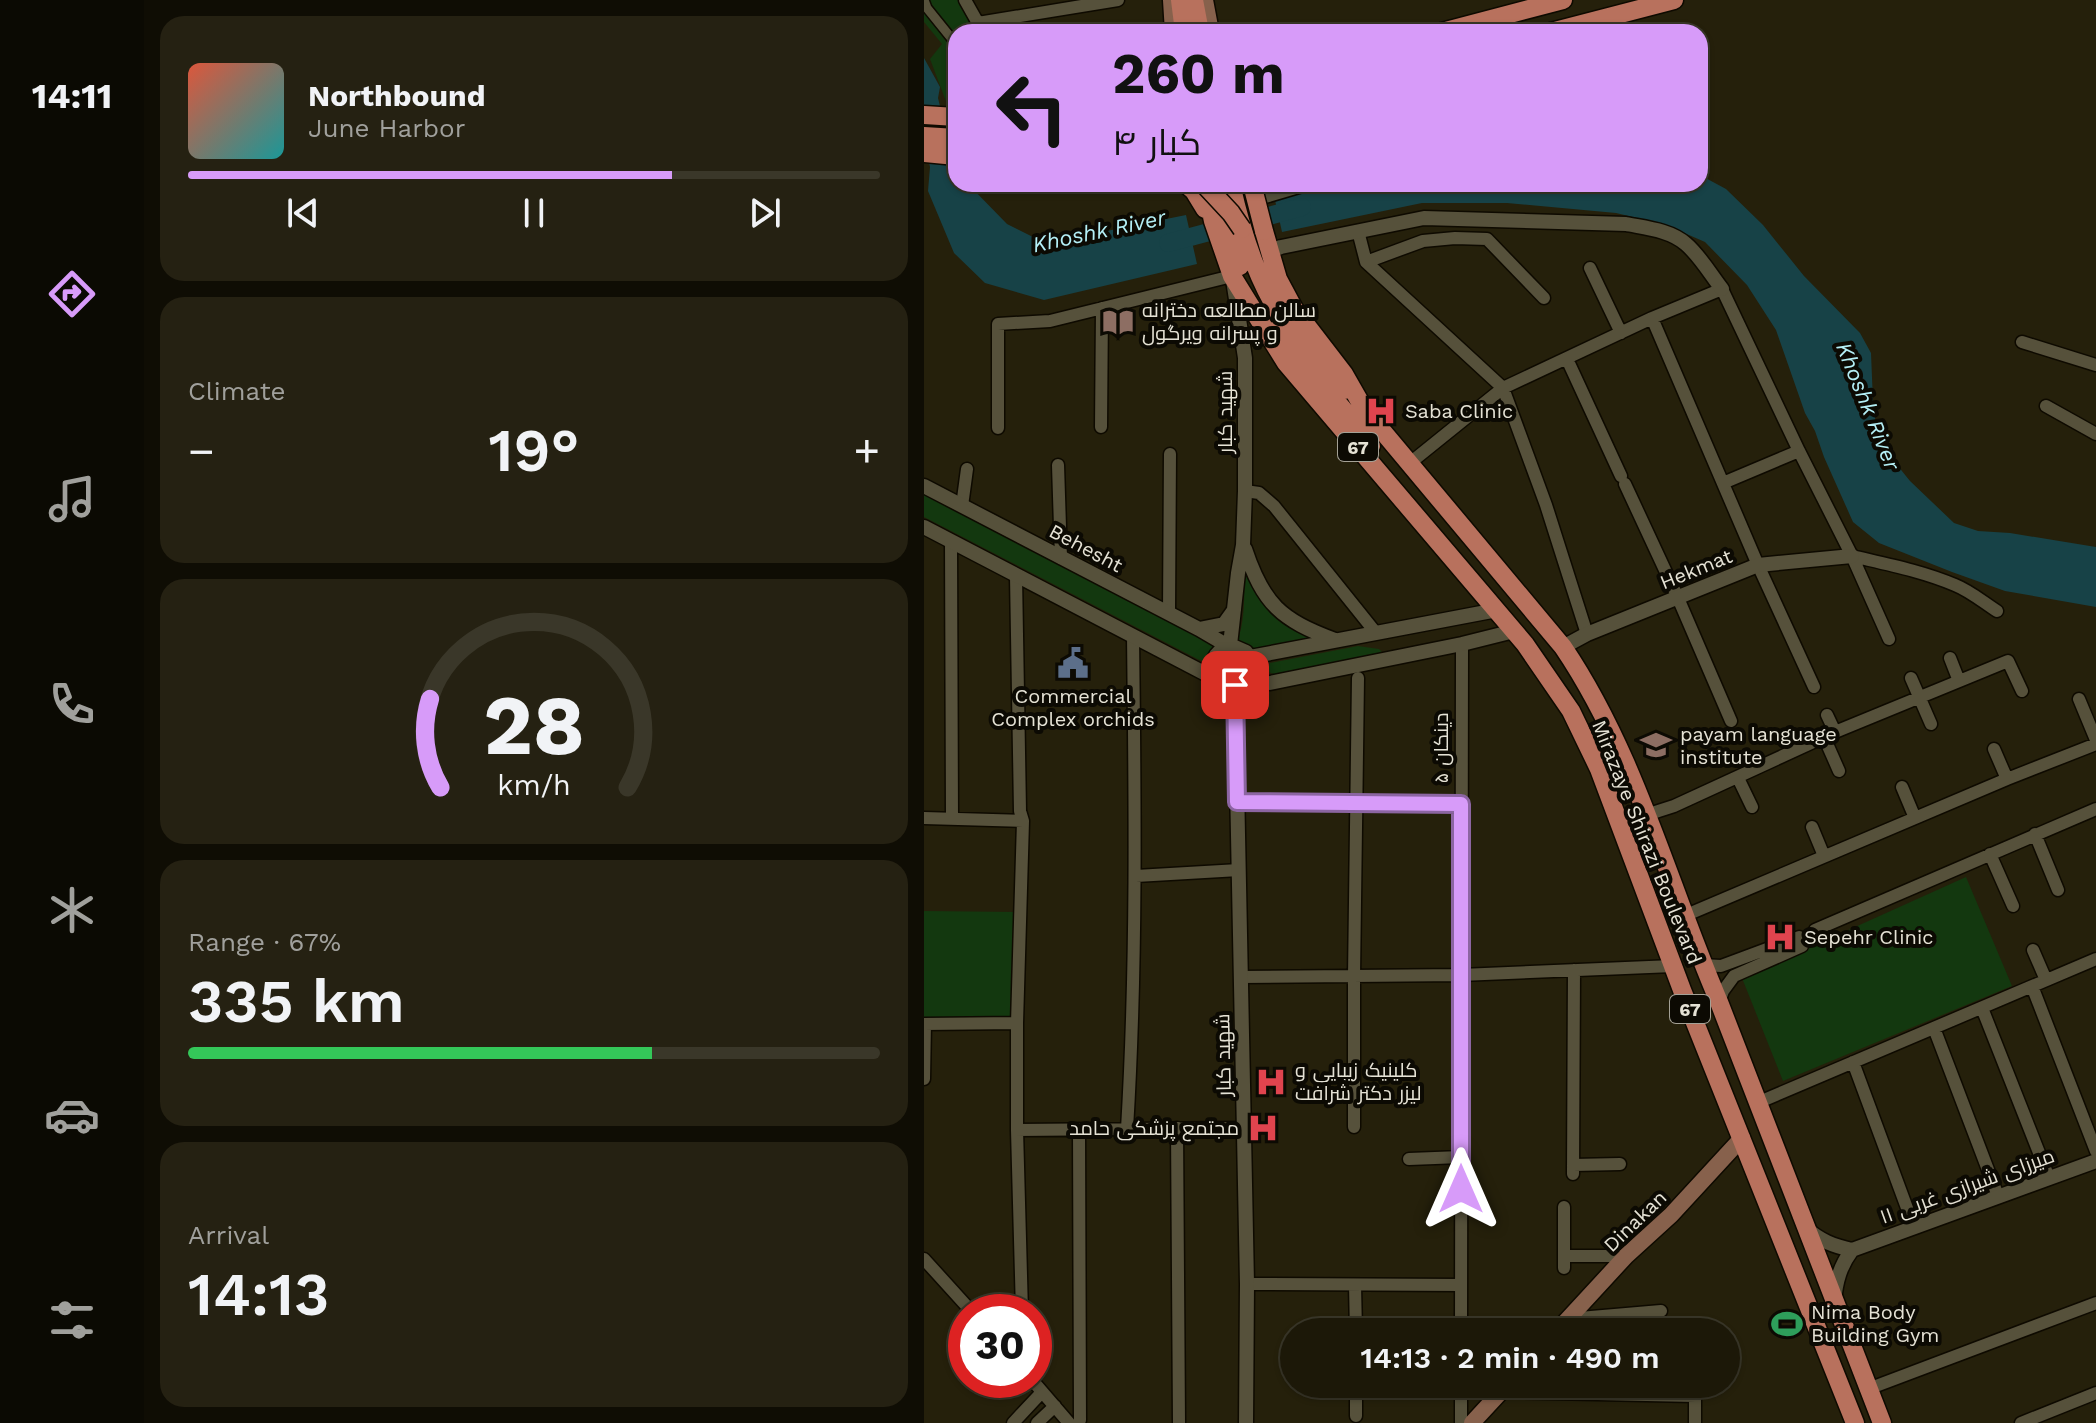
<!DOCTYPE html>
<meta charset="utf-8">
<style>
:root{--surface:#1c1808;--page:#252112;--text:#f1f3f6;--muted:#a0a09c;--line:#3a3729;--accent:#d79bf9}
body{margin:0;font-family:"Work Sans",Cairo,sans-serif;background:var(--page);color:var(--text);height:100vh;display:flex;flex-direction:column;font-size:30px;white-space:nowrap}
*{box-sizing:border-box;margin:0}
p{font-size:26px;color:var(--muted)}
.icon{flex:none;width:44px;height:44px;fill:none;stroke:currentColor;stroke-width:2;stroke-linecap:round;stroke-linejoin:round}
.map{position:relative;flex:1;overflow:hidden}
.sheet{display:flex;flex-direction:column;gap:16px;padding:16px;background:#0f0d04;width:780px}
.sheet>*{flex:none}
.guide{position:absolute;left:24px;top:24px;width:760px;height:168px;border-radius:24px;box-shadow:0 2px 6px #0004,0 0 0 2px var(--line);background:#d79bf9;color:#111;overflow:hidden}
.speed{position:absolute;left:24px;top:1294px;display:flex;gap:16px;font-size:40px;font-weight:700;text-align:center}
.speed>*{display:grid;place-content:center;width:104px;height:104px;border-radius:50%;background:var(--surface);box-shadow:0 2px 6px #0004,0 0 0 2px var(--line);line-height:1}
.speed .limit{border:12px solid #d22;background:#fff;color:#111}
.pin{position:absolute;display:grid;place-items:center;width:68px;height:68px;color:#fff;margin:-34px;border-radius:16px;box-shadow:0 4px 12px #0006}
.me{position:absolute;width:88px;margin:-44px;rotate:0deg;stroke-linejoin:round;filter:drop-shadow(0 0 6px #0008)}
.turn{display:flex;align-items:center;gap:28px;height:168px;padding:0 32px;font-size:36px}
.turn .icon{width:104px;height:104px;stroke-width:2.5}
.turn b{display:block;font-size:56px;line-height:68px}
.big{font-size:60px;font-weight:600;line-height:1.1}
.sheet .tile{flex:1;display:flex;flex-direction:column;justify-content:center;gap:12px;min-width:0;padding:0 28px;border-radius:24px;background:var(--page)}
.sheet .dial{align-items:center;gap:0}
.dial svg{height:208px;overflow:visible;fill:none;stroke:var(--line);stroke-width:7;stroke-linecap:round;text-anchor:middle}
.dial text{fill:var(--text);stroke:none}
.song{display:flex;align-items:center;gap:24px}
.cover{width:96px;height:96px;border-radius:12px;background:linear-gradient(135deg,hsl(10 70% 55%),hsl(180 70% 35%))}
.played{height:8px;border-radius:4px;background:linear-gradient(90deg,var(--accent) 70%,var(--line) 70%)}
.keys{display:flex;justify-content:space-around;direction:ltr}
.heat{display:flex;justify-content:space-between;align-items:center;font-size:44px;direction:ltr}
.charge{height:12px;border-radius:6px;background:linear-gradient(90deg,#34c759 67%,var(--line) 0)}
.trip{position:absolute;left:356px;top:1318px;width:460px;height:80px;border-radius:40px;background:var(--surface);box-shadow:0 2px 6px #0004,0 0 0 2px var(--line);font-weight:600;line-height:80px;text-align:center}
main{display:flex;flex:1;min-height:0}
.menu{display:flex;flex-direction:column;width:144px;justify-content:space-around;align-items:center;background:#0b0a03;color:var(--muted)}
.menu .icon{width:56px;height:56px}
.menu .current{color:var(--accent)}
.menu b{font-size:36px;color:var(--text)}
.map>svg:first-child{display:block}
.green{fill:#13380f}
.water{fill:#174247}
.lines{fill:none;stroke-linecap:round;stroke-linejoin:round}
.river{stroke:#174247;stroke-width:18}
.pedestrian-casing{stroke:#0e0a00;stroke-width:12}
.minor-casing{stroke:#0e0a00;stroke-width:15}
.tertiary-casing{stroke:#0e0a00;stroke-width:17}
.secondary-casing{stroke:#0e0a00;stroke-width:19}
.primary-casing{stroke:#0e0a00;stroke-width:21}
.pedestrian{stroke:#56513b;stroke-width:9}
.minor{stroke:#56513b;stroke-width:12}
.tertiary{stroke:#56513b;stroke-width:14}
.secondary{stroke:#87614c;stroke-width:16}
.primary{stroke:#b8715d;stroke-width:18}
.primary-bridge-casing{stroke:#0e0a00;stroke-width:21;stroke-linecap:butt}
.primary-bridge{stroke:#b8715d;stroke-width:18}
.route-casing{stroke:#8c65a2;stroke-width:20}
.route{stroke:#d79bf9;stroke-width:14}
.labels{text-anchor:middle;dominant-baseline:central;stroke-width:8;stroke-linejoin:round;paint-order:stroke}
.shield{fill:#0c0a03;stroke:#a4a196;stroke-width:2}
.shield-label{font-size:18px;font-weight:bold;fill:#e5e2d5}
.poi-label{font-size:20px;fill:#e5e2d5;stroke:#0c0a03;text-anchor:start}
.street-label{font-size:20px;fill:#e5e2d5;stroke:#0c0a03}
.water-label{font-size:22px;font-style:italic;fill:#b4eff6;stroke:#0c0a03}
</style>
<main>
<nav class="menu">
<b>14:11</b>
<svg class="icon current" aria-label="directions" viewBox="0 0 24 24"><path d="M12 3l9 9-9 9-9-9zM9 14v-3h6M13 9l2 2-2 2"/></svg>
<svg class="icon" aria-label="music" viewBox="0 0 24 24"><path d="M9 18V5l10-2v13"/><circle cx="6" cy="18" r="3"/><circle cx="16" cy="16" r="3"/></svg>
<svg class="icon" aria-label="phone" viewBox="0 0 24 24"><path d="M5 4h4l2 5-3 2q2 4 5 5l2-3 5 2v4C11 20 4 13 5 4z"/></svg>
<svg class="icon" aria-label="climate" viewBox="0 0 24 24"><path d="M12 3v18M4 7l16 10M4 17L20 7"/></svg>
<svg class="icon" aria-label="car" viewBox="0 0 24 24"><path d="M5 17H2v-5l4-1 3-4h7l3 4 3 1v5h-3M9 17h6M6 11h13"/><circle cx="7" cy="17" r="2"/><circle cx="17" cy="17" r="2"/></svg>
<svg class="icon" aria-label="filters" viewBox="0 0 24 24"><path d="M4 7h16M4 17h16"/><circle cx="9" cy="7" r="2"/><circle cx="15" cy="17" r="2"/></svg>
</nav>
<section class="sheet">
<div class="tile">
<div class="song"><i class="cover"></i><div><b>Northbound</b><p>June Harbor</p></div></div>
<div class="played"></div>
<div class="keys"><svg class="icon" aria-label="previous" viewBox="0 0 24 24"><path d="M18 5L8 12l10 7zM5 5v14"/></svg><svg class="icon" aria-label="pause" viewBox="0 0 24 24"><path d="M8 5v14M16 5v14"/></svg><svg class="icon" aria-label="next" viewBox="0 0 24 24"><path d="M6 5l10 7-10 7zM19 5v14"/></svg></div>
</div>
<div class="tile"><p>Climate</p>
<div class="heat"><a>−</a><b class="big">19°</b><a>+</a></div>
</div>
<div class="tile dial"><svg viewBox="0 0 100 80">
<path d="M14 69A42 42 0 1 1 86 69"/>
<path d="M14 69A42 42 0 0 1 10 35" stroke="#d79bf9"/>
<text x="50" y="56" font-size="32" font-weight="700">28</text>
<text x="50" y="72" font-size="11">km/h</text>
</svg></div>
<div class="tile"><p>Range · 67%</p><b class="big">335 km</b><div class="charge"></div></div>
<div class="tile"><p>Arrival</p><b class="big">14:13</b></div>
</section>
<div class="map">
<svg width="1172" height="1423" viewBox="0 0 1172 1423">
<rect width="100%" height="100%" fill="#25200b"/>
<path class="green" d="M 0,0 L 37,0 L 54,32 L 32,32 L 32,105 L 23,104 L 6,59 L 18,44 L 0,22 Z
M 0,490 L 294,645 L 285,653 L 283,664 L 0,517 Z
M 320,566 C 333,602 357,625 391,640 L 334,653 L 314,639 C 322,616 320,591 320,566 Z
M 434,646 L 455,649 L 459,653 L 353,675 L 344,672 L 344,668 L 346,663 Z
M 1042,877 L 1088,986 L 859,1081 L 818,978 Z
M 0,911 L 97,912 L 93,1023 L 0,1024 Z"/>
<path class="water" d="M 0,58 L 16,87 L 14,98 L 32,172 L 32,184 L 44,184 L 83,224 L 109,237 L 138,240 L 262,215 L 273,264 L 120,300 L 61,283 L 30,253 L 4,191 L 6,167 L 0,139 Z
M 776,175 L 802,189 L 839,225 L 880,276 L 936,333 L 947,353 L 949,402 L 953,433 L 965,455 L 986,481 L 1030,523 L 1054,531 L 1086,533 L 1172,547 L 1172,607 L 1081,591 L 1028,572 L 955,543 L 929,522 L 900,457 L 891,431 L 881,413 L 852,330 L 823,285 L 781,242 L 742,225 L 692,213 L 583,203 L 498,203 L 358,232 L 351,200 L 404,184 L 776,184 Z"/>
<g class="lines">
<path class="river" d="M 244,243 L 378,207"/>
<defs>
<path id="pedestrian" d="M 0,0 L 3,8 L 32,44"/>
<path id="minor" d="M 41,0 L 59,32
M 54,23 L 194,0
M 331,200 L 385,184
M 434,231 L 442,262
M 442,262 L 579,388 L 622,505 L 663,634
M 442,262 L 499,241 L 531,238 L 563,239 L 620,298
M 666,268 L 697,333
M 728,318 L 834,565 L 890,687
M 1098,342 L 1172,365
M 643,359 L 697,476
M 1122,406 L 1172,434
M 177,427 L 178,308
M 74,428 L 74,324 L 126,321 L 308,276
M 486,463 L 579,388 L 728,318 L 798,289 L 875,451 L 928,556 L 965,639
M 134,465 L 137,558
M 799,483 L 875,451
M 701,484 L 754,598 L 807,721
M 321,491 L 335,493 L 350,506 L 452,633
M 38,506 L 43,469
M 27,541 L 28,819
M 928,556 C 962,564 998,571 1031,585 C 1046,591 1059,602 1073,611
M 92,576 L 96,811 L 99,821 L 93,1023 L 93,1130 L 98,1312
M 245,613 L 246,454
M 1026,658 L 1035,681
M 987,678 L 1007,724
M 1155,699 L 1172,740
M 903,715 L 911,732
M 900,737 L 915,771
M 1070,749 L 1083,779
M 814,778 L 828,807
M 978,787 L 991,818
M 313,802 L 537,804
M 722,815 L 750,806 L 911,732 L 1084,661 L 1098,691
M 0,818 L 99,821
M 888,827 L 900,856
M 1111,834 L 1134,890
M 1066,854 L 1089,906
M 212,876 L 315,870
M 760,916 L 1083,779 L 1172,744
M 891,930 L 1172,809
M 1109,950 L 1122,980
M 779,965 L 797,966 L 875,937 L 880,940 L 878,946 L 810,976 L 799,991 L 795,1002
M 317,977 L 537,975 L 749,966
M 1108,986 L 1172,1151
M 1058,1008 L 1125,1178
M 0,1024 L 93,1023
M 1010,1028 L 1074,1196
M 929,1062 L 990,1227
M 0,1079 L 1,1024
M 833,1103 L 1172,959
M 430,1127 L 430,976 L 434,678
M 253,1128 L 255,1423
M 155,1129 L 156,1420
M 203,1129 C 213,964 211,800 209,636
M 93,1130 L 320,1128
M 485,1159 L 537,1157
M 649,1165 L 696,1164
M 649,1174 L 650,970
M 640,1207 L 640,1268
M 640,1256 L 702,1256
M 0,1259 L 48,1312
M 323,1284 L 537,1285
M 431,1285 L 432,1332
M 644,1319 L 737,1311
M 537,1332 L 538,644
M 108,1380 L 145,1423
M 432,1384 L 432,1416
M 944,1389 L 1172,1303
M 576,1392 L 771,1396 L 771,1423
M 89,1423 L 118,1392
M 113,1423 L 131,1406
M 537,1423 L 537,1384
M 1097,1423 L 1172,1393"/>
<path id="tertiary" d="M 345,251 L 357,247 L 500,218 L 702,224 C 722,228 746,230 762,244 C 776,256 787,275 798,289
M 0,486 L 275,629 L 304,646
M 0,527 L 303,685 C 324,686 334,669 322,652 L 306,645 C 290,652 283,664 294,680
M 321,549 C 339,604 357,620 411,640
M 275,629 L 300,624 L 310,610
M 306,645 L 314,573 L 319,545 L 321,491 L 321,358 L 309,280
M 639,647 L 663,634 L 834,565 L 928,556
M 326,657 L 573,610
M 346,683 L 538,644 L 590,631
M 311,685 L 323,1284 L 322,1423
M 882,1228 C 896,1241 910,1246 928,1250 L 1172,1161
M 910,1301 C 912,1281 916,1266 928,1250"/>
<path id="secondary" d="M 247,0 L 249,32
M 281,0 L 287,32
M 632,1332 L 702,1256 L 747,1215 L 818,1138
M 548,1423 L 584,1384"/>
<path id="primary" d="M 256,0 L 260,32
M 270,0 L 276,32
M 518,32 L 639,0
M 627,32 L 750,0
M 0,115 L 32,117
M 0,136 L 32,138
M 0,153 L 32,156
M 262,184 L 270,191 L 281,209
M 281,184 L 289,221 L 308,276 L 362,363 L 601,644 L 647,711 L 675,769 L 758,990 L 931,1423
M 307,184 C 319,238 336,290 369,334 C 384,355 403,372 421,390
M 302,218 L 316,266
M 340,231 L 354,279 L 370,309 L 420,374 L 440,409 L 639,647 C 712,755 744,884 795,1002 L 958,1423
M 352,330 L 430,422 L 447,446"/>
</defs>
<use href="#pedestrian" class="pedestrian-casing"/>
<use href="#minor" class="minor-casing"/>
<use href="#tertiary" class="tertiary-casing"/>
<use href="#secondary" class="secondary-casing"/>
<use href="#primary" class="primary-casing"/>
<use href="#pedestrian" class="pedestrian"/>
<use href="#minor" class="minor"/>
<use href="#tertiary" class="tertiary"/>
<use href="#secondary" class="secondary"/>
<use href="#primary" class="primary"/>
<defs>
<path id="primary-bridge" d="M 280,184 L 307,213 L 318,229
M 330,192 L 340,231"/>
</defs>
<use href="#primary-bridge" class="primary-bridge-casing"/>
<use href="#primary-bridge" class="primary-bridge"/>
</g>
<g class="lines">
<defs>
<path id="route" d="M 311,685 L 313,802 L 537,804 L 537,1189"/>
</defs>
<use href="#route" class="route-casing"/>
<use href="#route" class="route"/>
</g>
<defs>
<symbol id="library-bare" viewBox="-9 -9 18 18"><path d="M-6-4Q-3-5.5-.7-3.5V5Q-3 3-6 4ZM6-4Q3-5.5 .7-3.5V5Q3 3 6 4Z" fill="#8d6e63" stroke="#0c0a03" stroke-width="2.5" paint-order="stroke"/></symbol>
<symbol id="hospital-bare" viewBox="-9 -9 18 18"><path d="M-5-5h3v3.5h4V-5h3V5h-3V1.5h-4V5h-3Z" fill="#e0444e" stroke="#0c0a03" stroke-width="2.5" paint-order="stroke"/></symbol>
<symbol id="civic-bare" viewBox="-9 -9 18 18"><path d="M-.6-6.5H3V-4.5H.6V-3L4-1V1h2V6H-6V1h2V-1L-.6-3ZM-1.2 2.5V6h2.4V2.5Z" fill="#5c6f8a" stroke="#0c0a03" stroke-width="2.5" paint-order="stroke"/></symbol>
<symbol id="school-bare" viewBox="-9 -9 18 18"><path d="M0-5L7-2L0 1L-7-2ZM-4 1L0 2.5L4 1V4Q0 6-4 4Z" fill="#8d6e63" stroke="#0c0a03" stroke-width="2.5" paint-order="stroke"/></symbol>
<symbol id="stadium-bare" viewBox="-9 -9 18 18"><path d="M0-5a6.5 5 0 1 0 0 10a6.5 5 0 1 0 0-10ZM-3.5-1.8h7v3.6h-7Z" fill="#2e9e5b" stroke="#0c0a03" stroke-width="2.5" paint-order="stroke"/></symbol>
</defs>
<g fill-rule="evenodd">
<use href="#library-bare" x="172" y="300" width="44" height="44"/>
<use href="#hospital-bare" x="435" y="389" width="44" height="44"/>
<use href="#civic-bare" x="127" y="641" width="44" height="44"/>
<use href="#school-bare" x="710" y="723" width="44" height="44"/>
<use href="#hospital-bare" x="834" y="915" width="44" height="44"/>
<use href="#hospital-bare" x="325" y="1060" width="44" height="44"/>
<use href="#hospital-bare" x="317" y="1106" width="44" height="44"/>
<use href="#stadium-bare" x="841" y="1302" width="44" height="44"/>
</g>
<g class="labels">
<g class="shield">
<rect x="414" y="433" width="40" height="28" rx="6"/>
<rect x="746" y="995" width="40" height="28" rx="6"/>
</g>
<g class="shield-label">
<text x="434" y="447">67</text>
<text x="766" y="1009">67</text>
</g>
<g class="poi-label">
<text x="218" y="310">سالن مطالعه دخترانه<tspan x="218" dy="23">و پسرانه ویرگول</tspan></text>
<text x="481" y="411">Saba Clinic</text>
<text x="149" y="696" text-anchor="middle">Commercial<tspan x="149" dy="23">Complex orchids</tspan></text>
<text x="756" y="734">payam language<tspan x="756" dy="23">institute</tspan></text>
<text x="880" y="937">Sepehr Clinic</text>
<text x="371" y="1070">کلینیک زیبایی و<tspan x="371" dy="23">لیزر دکتر شرافت</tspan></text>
<text x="315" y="1128" text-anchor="end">مجتمع پزشکی حامد</text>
<text x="887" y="1312">Nima Body<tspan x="887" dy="23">Building Gym</tspan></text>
</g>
<g class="street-label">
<text transform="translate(301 412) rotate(-90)">شهید کبار</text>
<text transform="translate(162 548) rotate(28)">Behesht</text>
<text transform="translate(772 569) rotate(-22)">Hekmat</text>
<text transform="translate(517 748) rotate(-90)">۵ دینکان</text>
<text transform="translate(723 842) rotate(68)">Mirazaye Shirazi Boulevard</text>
<text transform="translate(299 1055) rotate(-91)">شهید کبار</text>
<text transform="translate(1043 1186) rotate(-20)">میرزای شیرازی غربی ۱۱</text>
<text transform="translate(711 1221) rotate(-44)">Dinakan</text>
</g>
<g class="water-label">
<text transform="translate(175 231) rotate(-12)">Khoshk River</text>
<text transform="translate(944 406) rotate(68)">Khoshk River</text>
</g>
</g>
</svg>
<div class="speed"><div class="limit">30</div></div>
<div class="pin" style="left:311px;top:685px;background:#d93025"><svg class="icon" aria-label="arrive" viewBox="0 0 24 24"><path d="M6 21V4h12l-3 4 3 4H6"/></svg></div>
<svg class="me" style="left:537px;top:1189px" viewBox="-20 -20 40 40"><path d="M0-17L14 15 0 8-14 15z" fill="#d79bf9" stroke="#fff" stroke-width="4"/></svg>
<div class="trip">14:13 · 2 min · 490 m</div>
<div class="guide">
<div class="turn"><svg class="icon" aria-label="left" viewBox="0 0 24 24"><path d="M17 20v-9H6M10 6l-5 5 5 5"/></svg><div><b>260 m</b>۴ کبار</div></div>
</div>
</div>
</main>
